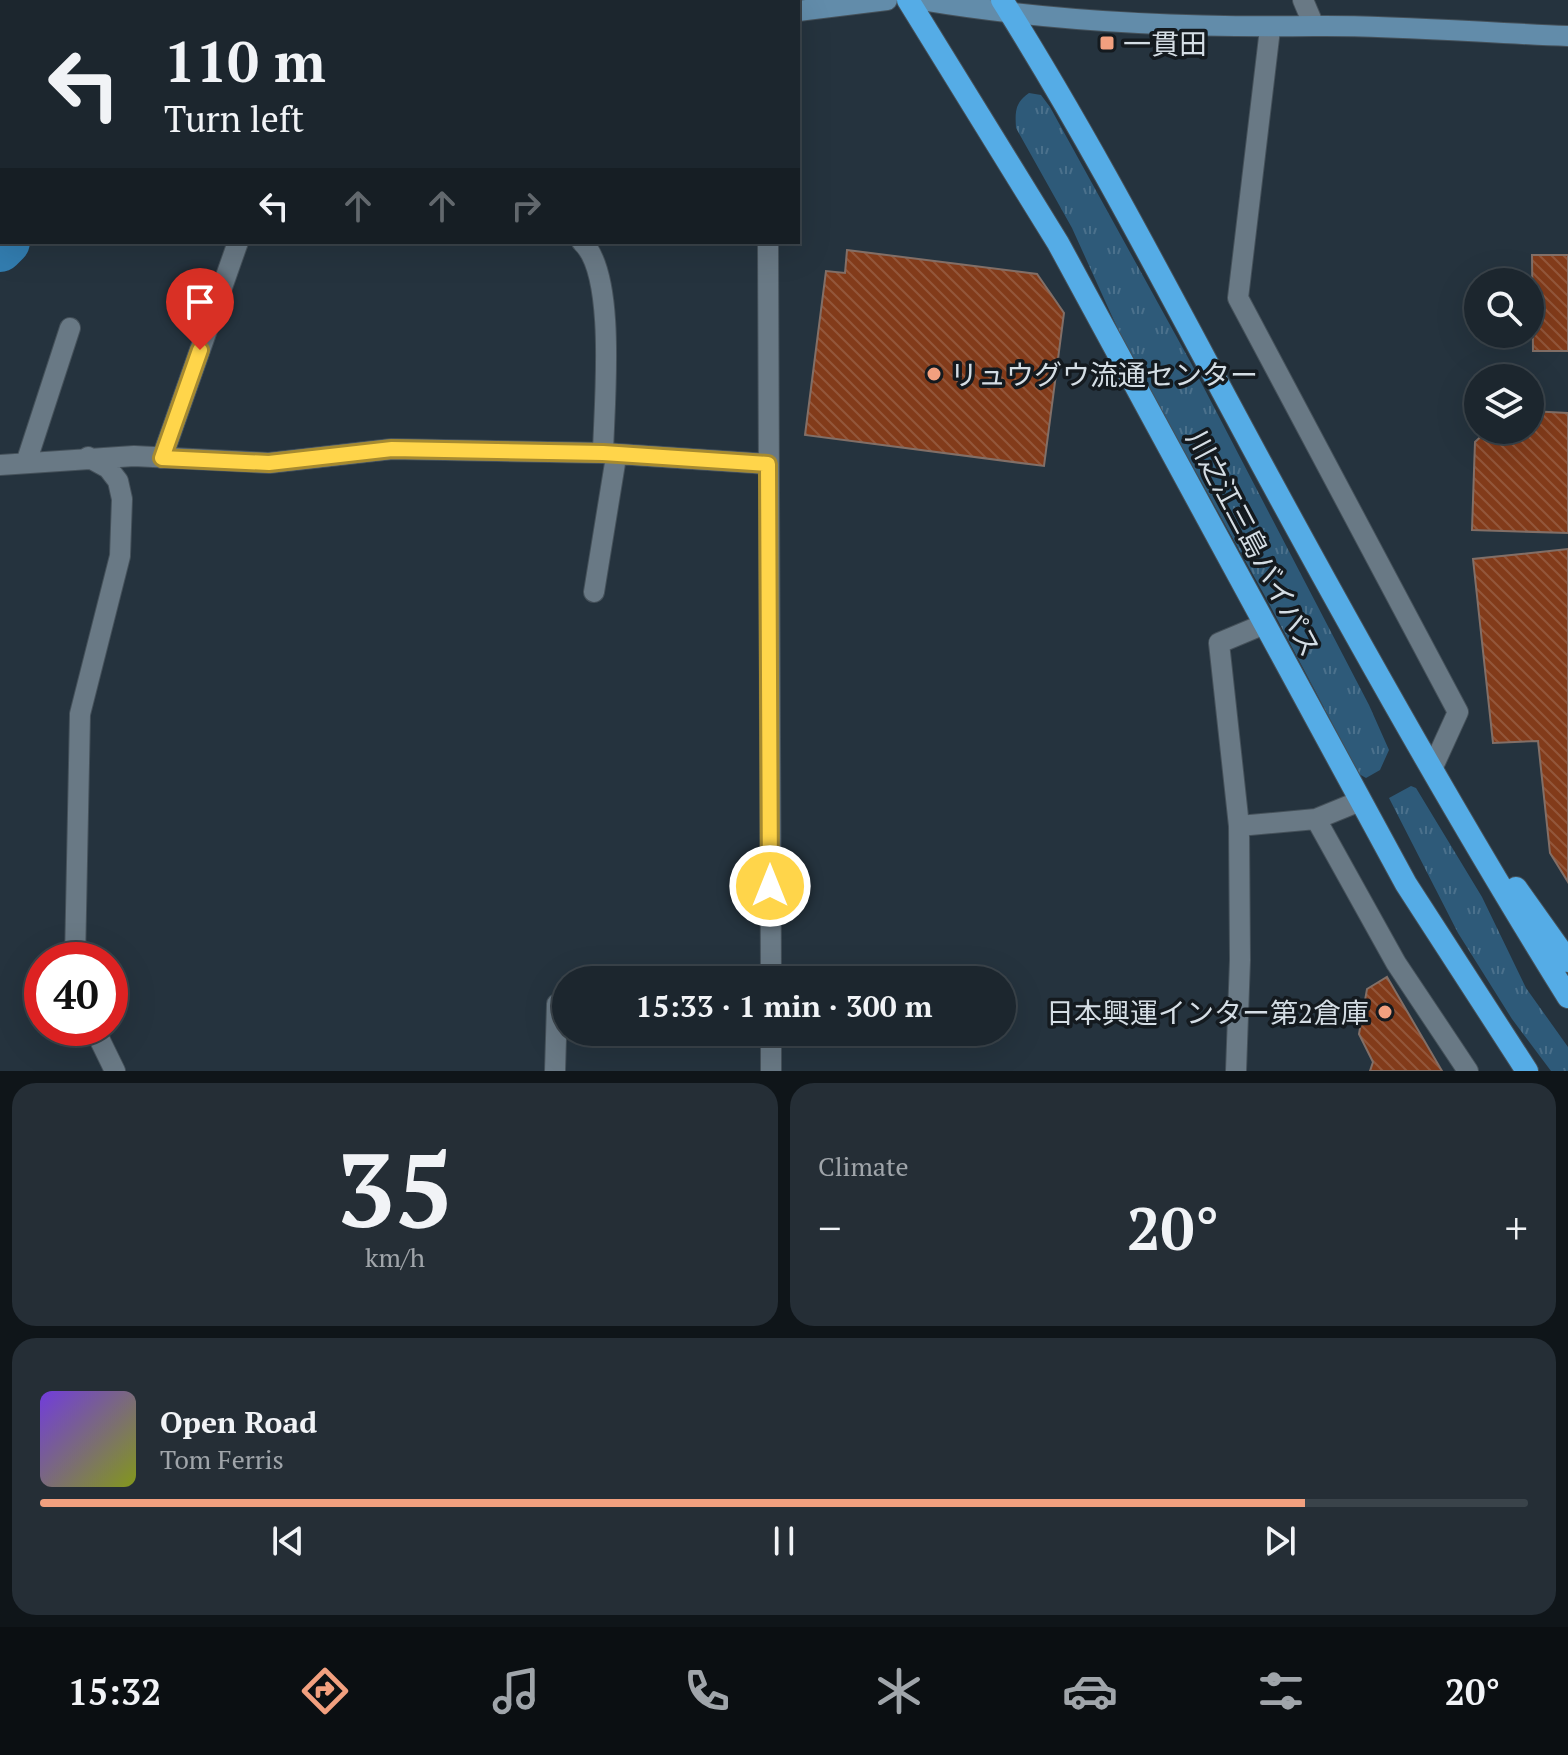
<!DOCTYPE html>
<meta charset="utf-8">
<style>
:root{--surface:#1c262e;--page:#252e36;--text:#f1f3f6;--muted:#a0a5aa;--line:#3a434a;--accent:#f2a07f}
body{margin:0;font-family:"PT Serif","Noto Sans JP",serif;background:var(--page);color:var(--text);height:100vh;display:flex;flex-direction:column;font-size:30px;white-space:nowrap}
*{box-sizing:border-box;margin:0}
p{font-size:26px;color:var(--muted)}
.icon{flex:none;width:44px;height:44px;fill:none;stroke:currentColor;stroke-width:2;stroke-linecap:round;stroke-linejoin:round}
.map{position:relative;height:1071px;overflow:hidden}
.side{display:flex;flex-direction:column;gap:12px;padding:12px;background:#0f1519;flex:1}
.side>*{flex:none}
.top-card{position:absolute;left:0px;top:0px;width:800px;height:244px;box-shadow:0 8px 32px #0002,0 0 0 2px var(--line);background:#1c262e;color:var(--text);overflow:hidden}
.buttons{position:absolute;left:1464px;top:268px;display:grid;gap:16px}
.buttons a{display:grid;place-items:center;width:80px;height:80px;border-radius:50%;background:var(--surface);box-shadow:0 8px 32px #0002,0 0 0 2px var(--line);font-size:40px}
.speed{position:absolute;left:24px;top:942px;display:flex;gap:16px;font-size:40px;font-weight:700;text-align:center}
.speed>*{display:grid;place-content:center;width:104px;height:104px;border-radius:50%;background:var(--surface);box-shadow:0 8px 32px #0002,0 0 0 2px var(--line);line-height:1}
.speed .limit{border:12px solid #d22;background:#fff;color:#111}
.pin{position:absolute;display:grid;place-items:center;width:68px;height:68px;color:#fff;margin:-82px -34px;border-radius:50% 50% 50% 0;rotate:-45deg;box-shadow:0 0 8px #0007}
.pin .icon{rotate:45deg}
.me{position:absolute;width:88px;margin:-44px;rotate:0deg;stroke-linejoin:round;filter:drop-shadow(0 0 6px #0008)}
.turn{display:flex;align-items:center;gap:28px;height:168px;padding:0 32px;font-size:36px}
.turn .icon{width:104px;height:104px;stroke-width:2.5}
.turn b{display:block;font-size:56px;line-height:68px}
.lanes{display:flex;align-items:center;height:76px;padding:0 32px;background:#0003;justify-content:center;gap:40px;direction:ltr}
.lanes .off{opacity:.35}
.big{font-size:60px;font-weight:700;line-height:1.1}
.side .widget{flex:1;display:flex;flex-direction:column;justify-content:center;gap:12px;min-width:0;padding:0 28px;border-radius:24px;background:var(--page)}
.side .dial{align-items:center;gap:0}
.dial b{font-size:104px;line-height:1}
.song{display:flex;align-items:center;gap:24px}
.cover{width:96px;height:96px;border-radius:12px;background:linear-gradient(135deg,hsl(260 70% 55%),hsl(70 70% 35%))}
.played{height:8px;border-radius:4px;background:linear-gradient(90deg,var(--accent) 85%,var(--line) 85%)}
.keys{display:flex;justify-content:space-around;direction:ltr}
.heat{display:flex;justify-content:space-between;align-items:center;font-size:44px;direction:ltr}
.side .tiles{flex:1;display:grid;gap:12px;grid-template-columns:1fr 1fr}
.widget:last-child{grid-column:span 2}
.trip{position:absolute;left:552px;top:966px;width:464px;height:80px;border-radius:40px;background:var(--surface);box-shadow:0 8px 32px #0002,0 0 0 2px var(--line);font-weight:700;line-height:80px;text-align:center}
.dock{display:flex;height:128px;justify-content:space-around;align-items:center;background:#0b0f12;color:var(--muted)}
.dock .icon{width:56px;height:56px}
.dock .selected{color:var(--accent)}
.dock b{font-size:36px;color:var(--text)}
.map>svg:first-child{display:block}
.grass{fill:url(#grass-tufts)}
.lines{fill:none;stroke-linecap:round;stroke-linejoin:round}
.river{stroke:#327db0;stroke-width:46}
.building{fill:url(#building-back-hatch);stroke:#826f67;stroke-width:2}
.minor-casing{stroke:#45515a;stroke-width:22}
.tertiary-casing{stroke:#45515a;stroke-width:22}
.secondary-casing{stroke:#45515a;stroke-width:22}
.trunk-casing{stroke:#45515a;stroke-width:24}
.minor{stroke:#697985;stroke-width:20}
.tertiary{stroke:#697985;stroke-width:20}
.secondary{stroke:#628caa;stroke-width:20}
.trunk{stroke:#55ace6;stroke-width:22}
.route-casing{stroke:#a68a30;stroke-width:20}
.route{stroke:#ffd54a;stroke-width:14}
.poi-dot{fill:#f2a07f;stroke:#141a1f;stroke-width:3}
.labels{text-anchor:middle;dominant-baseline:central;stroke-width:7;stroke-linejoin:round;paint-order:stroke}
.poi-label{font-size:28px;fill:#d4dde4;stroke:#141a1f;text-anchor:start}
.street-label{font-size:28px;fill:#d4dde4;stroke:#141a1f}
</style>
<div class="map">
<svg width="1568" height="1071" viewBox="0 0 1568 1071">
<defs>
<pattern id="grass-tufts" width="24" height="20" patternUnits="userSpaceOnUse" patternTransform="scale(2)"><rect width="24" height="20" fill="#2e5a79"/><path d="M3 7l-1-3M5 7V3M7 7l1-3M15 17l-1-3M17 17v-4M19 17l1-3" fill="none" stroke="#4b718c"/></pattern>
<pattern id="building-back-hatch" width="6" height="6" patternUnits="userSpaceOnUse" patternTransform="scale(2)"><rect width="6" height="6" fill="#823b1a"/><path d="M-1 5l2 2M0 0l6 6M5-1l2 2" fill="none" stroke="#93573b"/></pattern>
</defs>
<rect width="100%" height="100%" fill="#25333e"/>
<path class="grass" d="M 1029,93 L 1041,95 L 1050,107 L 1191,363 L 1369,705 L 1389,750 L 1380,770 L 1366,778 L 1359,774 L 1266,598 L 1125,345 L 1072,228 L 1016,128 C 1015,111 1015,103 1029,93 Z
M 1411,786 L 1416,788 L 1482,897 L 1526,988 L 1568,1047 L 1568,1071 L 1551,1071 L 1512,1019 L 1458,933 L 1389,798 Z"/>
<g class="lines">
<path class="river" d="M 132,2 L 132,0
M 0,249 L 7,242"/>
</g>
<path class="building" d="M 847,250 L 1037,274 L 1064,313 L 1044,466 L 805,435 L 826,271 L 845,273 Z
M 1532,255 L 1568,255 L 1568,351 L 1533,351 Z
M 1530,411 L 1568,413 L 1568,533 L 1472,530 L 1475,442 L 1488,430 L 1530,430 Z
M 1568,549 L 1568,882 L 1550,853 L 1538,741 L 1493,743 L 1473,559 Z
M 1387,977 L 1442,1071 L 1370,1071 L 1373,1062 L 1359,1034 L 1367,989 Z"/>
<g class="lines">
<defs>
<path id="minor" d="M 1303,0 L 1314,26
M 769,2 L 769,0
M 1270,29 L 1238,298 L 1458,712 L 1432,769
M 582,242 C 617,274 604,405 603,453
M 162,458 L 238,242
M 26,463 L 70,328
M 0,465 L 134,456 L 269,463 L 392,449 L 603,453 L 768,464
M 594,592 L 616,457
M 1316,819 L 1396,963 L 1468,1071
M 1239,826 L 1316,819 L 1360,801
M 75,960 L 80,714 L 120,556 L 122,499 L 118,481 L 108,468 L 88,457
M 94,1028 L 115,1071
M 555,1071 L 557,1004
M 1236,1071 L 1240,960 L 1239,826 L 1219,643 L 1262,625"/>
<path id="tertiary" d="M 768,242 L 771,980
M 771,1032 L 771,1071"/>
<path id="secondary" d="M 921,0 C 1051,22 1183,28 1314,26 C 1398,25 1484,33 1568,36
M 798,11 L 887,0
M 0,35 L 2,35"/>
<path id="trunk" d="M 908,0 L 1058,243 L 1406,884 L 1527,1071
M 1002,0 C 1101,157 1184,322 1273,485 C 1367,658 1464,830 1568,997
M 1516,888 L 1568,961"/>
</defs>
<use href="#minor" class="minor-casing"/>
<use href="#tertiary" class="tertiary-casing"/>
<use href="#secondary" class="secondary-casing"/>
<use href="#trunk" class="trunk-casing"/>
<use href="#minor" class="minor"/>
<use href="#tertiary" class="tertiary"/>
<use href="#secondary" class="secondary"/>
<use href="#trunk" class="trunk"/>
</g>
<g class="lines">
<defs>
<path id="route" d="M 200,350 L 162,458 L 269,463 L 392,449 L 603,453 L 768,464 L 770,886"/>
</defs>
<use href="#route" class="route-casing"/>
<use href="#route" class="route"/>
</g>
<g class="poi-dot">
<rect x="1099" y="35" width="16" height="16" rx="4"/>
<circle cx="934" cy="374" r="8"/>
<circle cx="1385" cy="1012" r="8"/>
</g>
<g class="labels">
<g class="poi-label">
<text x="1123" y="43">一貫田</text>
<text x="950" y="374">リュウグウ流通センター</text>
<text x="1369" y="1012" text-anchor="end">日本興運インター第2倉庫</text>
</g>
<g class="street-label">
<text transform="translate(1254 543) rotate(62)">川之江三島バイパス</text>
</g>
</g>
</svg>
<div class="buttons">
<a><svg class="icon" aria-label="search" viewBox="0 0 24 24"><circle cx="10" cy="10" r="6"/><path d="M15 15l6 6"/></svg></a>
<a><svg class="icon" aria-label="layers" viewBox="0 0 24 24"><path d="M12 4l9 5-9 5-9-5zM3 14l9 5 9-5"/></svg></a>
</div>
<div class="speed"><div class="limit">40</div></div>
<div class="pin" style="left:200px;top:350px;background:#d93025"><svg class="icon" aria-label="arrive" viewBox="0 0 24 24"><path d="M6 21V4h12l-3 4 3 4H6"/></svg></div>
<svg class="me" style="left:770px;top:886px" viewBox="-20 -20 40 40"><circle r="17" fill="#ffd54a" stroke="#fff" stroke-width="3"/><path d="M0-11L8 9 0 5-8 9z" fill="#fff"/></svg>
<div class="trip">15:33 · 1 min · 300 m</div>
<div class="top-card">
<div class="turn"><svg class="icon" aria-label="left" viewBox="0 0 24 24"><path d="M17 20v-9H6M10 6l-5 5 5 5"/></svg><div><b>110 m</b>Turn left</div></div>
<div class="lanes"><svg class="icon" aria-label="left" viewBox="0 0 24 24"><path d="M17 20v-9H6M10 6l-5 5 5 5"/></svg><svg class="icon off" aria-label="ahead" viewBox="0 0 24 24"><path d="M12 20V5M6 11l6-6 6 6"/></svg><svg class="icon off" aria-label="ahead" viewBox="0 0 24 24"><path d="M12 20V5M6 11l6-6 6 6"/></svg><svg class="icon off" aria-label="right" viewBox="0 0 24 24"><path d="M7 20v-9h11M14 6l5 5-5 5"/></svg></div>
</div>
</div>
<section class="side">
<div class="tiles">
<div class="widget dial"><b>35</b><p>km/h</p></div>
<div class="widget"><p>Climate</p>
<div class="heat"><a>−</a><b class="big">20°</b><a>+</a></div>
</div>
<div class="widget">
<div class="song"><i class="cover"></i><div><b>Open Road</b><p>Tom Ferris</p></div></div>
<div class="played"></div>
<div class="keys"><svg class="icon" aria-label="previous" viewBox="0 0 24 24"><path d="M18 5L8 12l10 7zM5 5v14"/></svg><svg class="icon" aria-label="pause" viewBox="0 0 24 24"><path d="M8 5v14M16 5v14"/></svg><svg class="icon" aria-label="next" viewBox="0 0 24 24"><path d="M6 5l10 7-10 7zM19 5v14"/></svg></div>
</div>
</div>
</section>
<nav class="dock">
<b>15:32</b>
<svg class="icon selected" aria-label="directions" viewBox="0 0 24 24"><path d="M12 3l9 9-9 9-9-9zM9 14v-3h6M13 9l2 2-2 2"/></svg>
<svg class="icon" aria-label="music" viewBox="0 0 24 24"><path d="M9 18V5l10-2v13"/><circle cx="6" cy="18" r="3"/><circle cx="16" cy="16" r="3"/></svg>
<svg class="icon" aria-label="phone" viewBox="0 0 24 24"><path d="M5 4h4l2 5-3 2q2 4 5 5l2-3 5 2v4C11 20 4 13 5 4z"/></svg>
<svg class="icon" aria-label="climate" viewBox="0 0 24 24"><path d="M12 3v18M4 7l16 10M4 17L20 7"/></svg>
<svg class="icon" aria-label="car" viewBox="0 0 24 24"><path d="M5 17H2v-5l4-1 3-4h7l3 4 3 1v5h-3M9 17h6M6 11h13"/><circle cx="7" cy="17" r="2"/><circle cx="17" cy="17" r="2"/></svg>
<svg class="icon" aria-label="filters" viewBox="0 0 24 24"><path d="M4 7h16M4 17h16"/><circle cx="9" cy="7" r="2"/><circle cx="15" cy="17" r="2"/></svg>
<b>20°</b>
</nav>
